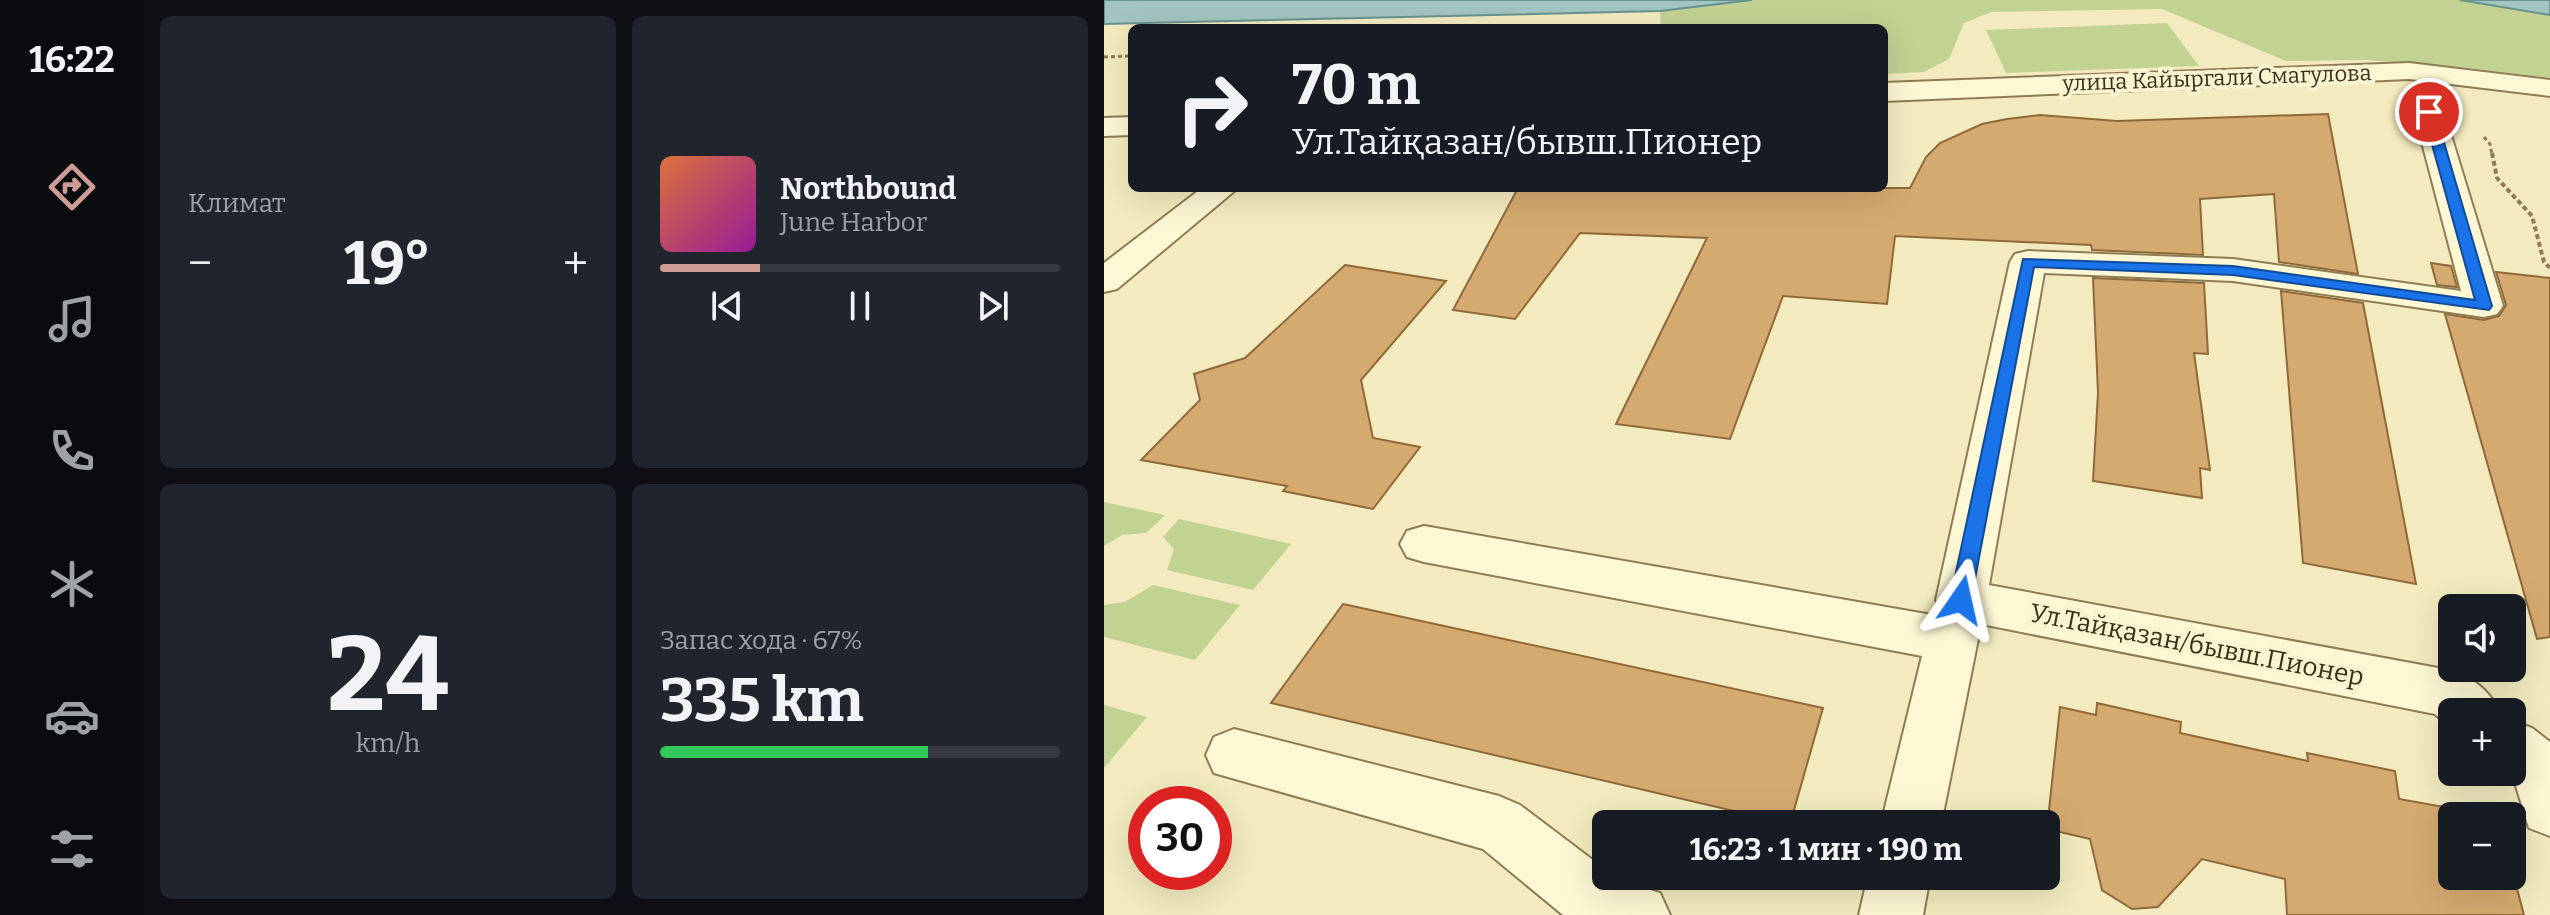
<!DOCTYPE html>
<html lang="ru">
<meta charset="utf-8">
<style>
:root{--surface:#171b24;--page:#20242c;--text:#f1f3f6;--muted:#9ea1a6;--line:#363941;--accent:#ce9c95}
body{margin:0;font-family:Bitter,serif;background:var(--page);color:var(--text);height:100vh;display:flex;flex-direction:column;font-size:30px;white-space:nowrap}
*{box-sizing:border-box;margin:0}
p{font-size:26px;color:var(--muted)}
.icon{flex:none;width:44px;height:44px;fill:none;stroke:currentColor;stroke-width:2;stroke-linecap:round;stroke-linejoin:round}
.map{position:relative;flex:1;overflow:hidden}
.sheet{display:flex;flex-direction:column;gap:16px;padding:16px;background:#0d0f14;width:960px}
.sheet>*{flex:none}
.guide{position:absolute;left:24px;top:24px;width:760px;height:168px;border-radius:12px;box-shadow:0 8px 32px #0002;background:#171b24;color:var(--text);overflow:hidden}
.controls{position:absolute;left:1334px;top:594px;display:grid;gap:16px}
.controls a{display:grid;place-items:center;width:88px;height:88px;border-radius:12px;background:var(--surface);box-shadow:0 8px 32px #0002;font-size:40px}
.speed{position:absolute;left:24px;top:786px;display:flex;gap:16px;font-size:40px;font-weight:700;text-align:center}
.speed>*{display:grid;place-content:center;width:104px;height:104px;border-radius:50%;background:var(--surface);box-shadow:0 8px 32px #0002;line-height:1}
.speed .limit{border:12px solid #d22;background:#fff;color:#111}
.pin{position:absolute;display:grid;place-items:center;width:68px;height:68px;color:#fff;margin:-34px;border:4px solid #fff;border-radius:50%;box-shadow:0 2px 8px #0007}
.me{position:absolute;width:88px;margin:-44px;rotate:11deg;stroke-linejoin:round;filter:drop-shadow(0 0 6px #0008)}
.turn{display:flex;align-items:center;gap:28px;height:168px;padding:0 32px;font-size:36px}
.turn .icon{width:104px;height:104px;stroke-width:2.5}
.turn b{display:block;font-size:56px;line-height:68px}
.big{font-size:60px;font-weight:700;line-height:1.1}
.sheet .tile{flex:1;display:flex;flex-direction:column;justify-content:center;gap:12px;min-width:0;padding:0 28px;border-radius:12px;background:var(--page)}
.sheet .dial{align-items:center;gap:0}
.dial b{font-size:104px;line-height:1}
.song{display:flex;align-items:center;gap:24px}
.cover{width:96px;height:96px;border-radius:12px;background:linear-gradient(135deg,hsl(20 70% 55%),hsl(300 70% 35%))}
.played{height:8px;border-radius:4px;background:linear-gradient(90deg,var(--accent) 25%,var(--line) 25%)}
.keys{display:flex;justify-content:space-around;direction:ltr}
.heat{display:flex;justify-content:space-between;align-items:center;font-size:44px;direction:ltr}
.charge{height:12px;border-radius:6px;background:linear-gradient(90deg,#34c759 67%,var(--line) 0)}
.sheet .tiles{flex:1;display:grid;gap:16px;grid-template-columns:repeat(2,1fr)}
.trip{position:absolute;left:488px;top:810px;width:468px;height:80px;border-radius:12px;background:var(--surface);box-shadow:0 8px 32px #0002;font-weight:700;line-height:80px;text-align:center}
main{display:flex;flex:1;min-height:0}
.dock{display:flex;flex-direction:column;width:144px;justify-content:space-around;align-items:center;background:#090b0e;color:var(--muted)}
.dock .icon{width:56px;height:56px}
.dock .on{color:var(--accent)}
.dock b{font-size:36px;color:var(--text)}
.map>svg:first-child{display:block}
.green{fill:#c1d292}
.water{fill:#a3c4c0;stroke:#68938f;stroke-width:2}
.building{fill:#d5aa70;stroke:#906938;stroke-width:2}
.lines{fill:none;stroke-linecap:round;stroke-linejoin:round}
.minor-casing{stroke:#8e7c55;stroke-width:4}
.path-far1{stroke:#8e7c55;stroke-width:3;stroke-dasharray:4 3;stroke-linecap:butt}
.path{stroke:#8e7c55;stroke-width:4;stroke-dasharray:5 3;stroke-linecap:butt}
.minor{fill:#fdf7d3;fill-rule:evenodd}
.route{fill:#1a73e8;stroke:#114b97;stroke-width:2}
.labels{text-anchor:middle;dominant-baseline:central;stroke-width:8;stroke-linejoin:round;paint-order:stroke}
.far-street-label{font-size:22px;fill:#3c301b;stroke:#f9f4cf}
.street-label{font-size:26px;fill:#3c301b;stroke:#f9f4cf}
</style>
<main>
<nav class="dock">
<b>16:22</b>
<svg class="icon on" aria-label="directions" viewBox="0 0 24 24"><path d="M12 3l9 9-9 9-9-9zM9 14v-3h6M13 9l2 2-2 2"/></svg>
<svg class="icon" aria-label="music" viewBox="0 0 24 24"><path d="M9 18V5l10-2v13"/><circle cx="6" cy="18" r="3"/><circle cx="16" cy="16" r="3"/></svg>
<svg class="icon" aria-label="phone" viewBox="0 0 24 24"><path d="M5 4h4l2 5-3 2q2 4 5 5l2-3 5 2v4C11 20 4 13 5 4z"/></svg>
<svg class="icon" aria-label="climate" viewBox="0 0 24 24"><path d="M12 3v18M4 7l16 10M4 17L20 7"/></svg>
<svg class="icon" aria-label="car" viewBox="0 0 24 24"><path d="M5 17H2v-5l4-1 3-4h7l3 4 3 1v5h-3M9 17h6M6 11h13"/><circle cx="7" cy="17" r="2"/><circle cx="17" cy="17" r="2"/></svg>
<svg class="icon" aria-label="filters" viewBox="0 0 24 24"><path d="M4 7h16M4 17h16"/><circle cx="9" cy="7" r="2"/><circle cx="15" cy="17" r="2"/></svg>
</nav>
<section class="sheet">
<div class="tiles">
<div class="tile"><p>Климат</p>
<div class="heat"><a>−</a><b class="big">19°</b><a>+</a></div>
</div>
<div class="tile">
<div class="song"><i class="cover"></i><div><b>Northbound</b><p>June Harbor</p></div></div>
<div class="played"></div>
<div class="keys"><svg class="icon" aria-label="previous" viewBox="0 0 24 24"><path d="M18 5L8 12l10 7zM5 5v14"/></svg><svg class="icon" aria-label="pause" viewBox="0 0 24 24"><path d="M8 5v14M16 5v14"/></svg><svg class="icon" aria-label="next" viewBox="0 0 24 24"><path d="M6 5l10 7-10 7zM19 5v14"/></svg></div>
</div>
<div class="tile dial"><b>24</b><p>km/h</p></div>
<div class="tile"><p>Запас хода · 67%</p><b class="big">335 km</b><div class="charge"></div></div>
</div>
</section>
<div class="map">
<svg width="1446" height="915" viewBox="0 0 1446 915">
<rect width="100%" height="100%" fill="#f3ebbf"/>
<path class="green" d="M 648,0 L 1356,0 L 1446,15 L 1446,78 L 1357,67 L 1262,60 L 1182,61 L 1058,9 L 887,12 L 860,23 L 845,59 L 820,72 L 780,74 L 780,28 L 557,28 L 556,11 Z
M 1063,23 L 1095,66 L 902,73 L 882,30 Z
M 0,502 L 61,515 L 42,533 L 18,535 L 0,546 Z
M 75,519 L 187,544 L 149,590 L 63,570 L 70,549 L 59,537 Z
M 49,585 L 136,605 L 91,660 L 0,637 L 0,605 L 21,602 Z
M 0,705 L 43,717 L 0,768 Z"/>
<path class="water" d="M 0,0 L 648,0 L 556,11 L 0,24 Z
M 1356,0 L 1446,0 L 1446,15 Z"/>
<path class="building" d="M 1224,114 L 1254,274 L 1175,262 L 1170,194 L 1096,199 L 1099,255 L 988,250 L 987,245 L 791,236 L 783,304 L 679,296 L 626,439 L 512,424 L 603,238 L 476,233 L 411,319 L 349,310 L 414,188 L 806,188 L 822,157 L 836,143 L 878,124 L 903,119 L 936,115 L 1013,121 Z
M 1327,263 L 1347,266 L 1353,287 L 1333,285 Z
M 241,265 L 342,281 L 257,380 L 269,438 L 316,447 L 269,509 L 179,491 L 183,486 L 37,460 L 96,400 L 90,374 L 141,358 Z
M 1392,272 L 1446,278 L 1446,637 L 1433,639 L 1341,314 L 1380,320 L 1395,316 L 1402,305 Z
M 989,278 L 1100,283 L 1104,354 L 1090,353 L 1106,470 L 1096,468 L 1098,498 L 989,481 L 994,393 Z
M 1177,291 L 1259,303 L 1312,584 L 1199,563 Z
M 239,604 L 719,708 L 686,824 L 167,703 Z
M 993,703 L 1077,722 L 1076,733 L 1204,761 L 1203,753 L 1291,771 L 1295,799 L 1390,816 L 1348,816 L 1348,876 L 1408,876 L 1408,870 L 1420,915 L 1183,915 L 1181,879 L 1098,859 L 1054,907 L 1028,909 L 998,890 L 986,839 L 943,829 L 956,707 L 992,715 Z"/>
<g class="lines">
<defs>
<path id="minor" d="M 1305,63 L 1446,80 L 1446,96 L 1305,79 L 780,101 L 780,83 Z
M 1325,103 L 1335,106 L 1340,112 L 1399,306 L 1393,314 L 1380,317 L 1129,281 L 940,273 L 885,585 L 1345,670 C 1369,678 1385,689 1395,712 L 1348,712 L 1348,729 L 1331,714 L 877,624 L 837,824 L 777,824 L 818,656 L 320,562 L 303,557 L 296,544 L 303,531 L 320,526 L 828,615 L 834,604 L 832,600 L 906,262 L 911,254 L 924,251 L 1129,259 L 1357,291 L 1310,112 L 1315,106 Z
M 28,117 L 28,135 L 0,136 L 0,118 Z
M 98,188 L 134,188 L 13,289 L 0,292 L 0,263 Z
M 1408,721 L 1428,728 L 1446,742 L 1446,836 L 1425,828 L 1411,783 L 1398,772 L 1408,772 Z
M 130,729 L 395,796 L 416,805 L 502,870 L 502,876 L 556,893 L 566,915 L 459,915 L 379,849 L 110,773 L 102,755 L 110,737 Z
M 764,876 L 826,876 L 819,915 L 755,915 Z"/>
</defs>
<use href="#minor" class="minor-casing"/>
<path class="path-far1" d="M 0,57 L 28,56
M 1380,137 L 1386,144 L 1388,155"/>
<path class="path" d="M 1388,153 L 1393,178 L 1428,216 L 1440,262 L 1446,268"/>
<use href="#minor" class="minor"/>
</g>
<path class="route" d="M 1325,108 L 1331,112 L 1388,306 L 1385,310 L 1129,275 L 930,267 L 867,600 L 864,606 L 857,608 L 849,606 L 846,600 L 919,259 L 1129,266 L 1371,300 L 1319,112 Z"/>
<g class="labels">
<g class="far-street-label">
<text transform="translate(1113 78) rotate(-2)">улица Кайыргали Смагулова</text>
</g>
<g class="street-label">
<text transform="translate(1093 645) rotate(11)">Ул.Тайқазан/бывш.Пионер</text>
</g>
</g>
</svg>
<div class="controls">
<a><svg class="icon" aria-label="sound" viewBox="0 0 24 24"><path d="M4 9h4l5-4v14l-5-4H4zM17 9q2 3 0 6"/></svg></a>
<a>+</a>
<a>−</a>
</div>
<div class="speed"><div class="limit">30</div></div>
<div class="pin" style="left:1325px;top:112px;background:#d93025"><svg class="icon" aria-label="arrive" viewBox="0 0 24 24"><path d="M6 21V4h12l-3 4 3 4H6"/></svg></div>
<svg class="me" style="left:857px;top:600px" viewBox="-20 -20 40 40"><path d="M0-17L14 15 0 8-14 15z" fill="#1a73e8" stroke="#fff" stroke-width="4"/></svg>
<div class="trip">16:23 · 1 мин · 190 m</div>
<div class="guide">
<div class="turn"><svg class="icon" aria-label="right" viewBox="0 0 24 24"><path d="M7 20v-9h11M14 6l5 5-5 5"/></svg><div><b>70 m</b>Ул.Тайқазан/бывш.Пионер</div></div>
</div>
</div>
</main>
